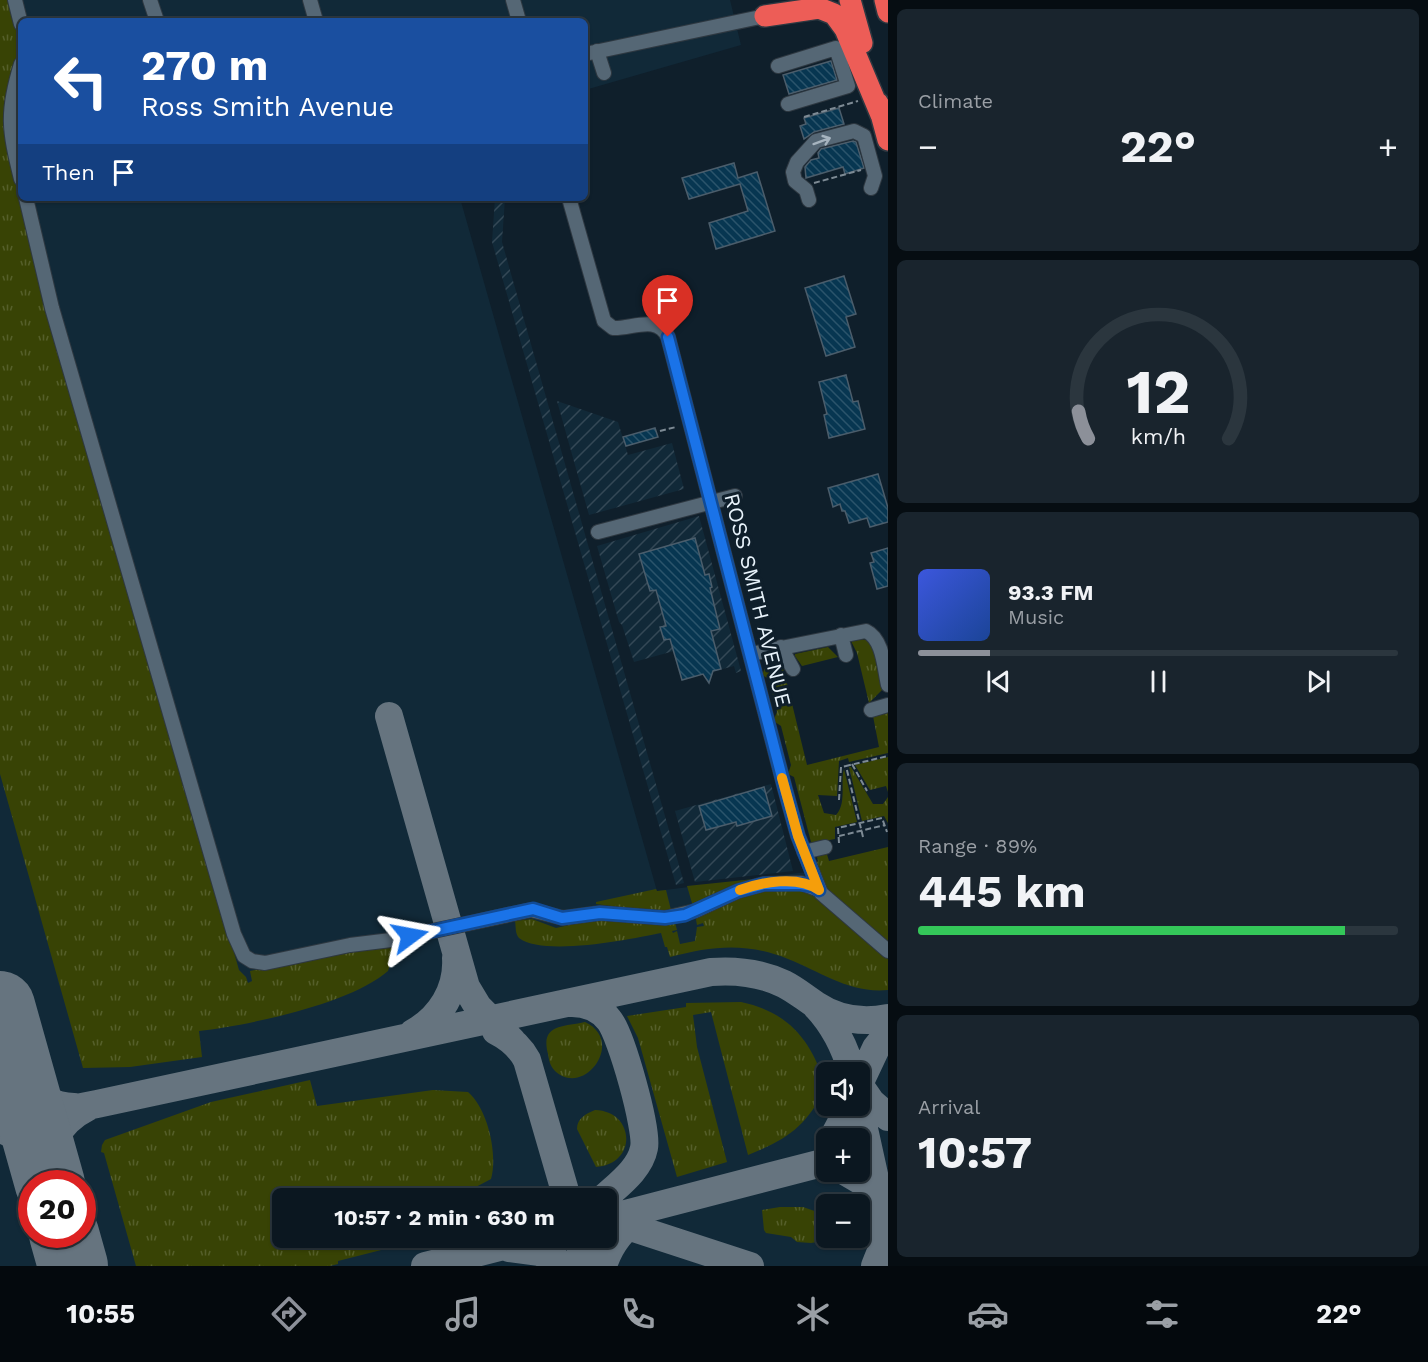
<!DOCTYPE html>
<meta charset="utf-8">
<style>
:root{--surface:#0b1720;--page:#19242d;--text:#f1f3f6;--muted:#9a9fa5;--line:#2b363e;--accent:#8c9099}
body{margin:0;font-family:"Work Sans",sans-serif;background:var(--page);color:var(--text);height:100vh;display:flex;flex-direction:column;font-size:22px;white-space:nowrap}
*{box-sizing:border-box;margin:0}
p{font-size:20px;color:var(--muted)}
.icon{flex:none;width:33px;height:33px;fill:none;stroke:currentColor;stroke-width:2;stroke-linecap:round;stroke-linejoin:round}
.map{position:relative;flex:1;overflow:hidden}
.panel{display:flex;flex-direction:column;gap:9px;padding:9px;background:#060d12;width:540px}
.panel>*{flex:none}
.banner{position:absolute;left:18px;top:18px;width:570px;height:183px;border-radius:9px;box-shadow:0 2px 4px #0004,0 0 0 2px var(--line);background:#1a4fa0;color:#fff;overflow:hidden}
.fabs{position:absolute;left:816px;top:1062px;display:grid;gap:12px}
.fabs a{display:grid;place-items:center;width:54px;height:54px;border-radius:9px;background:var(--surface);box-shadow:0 2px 4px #0004,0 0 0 2px var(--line);font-size:30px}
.speed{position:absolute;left:18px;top:1170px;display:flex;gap:12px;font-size:30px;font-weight:700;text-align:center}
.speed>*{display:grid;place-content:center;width:78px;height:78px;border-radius:50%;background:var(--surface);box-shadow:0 2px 4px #0004,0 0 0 2px var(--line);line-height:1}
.speed .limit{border:9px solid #d22;background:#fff;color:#111}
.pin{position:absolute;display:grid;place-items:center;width:51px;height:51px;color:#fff;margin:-62px -26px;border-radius:50% 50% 50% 0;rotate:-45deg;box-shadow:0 0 6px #0007}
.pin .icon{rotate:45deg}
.me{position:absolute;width:66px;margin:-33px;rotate:77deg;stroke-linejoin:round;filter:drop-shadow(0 0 4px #0008)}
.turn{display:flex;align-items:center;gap:21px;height:126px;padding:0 24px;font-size:27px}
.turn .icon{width:78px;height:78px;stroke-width:2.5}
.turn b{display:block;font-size:42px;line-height:51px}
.then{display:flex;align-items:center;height:57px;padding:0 24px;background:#0003;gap:12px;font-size:22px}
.big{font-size:45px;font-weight:700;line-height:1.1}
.panel .tile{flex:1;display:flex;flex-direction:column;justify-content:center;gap:9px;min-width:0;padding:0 21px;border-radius:9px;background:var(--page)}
.panel .dial{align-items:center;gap:0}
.dial svg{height:156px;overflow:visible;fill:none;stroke:var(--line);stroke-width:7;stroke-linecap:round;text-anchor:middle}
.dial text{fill:var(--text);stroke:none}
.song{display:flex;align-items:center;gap:18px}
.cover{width:72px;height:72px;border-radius:9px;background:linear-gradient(135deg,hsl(230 70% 55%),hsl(220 70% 35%))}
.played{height:6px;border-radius:3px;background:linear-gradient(90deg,var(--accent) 15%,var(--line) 15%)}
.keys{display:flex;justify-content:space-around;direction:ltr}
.heat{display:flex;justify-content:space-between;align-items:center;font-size:33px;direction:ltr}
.charge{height:9px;border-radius:4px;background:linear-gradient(90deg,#34c759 89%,var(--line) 0)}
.trip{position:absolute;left:272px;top:1188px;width:345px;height:60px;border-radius:9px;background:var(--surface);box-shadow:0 2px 4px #0004,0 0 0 2px var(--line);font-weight:700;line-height:60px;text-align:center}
.menu{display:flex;height:96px;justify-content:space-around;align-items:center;background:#04090d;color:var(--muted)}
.menu .icon{width:42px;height:42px}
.menu .on{color:var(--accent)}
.menu b{font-size:27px;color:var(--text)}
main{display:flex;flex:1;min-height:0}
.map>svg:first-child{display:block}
.built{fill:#112938;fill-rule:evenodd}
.industrial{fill:url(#industrial-furrows)}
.grass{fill:url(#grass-tufts)}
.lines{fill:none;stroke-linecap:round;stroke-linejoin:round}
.taxiway{stroke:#66747f;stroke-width:28}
.runway{stroke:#66747f;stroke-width:70}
.building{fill:url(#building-back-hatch);stroke:#4b5d6b;stroke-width:1.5}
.minor-casing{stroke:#2e3841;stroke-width:16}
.highway-casing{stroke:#2e3841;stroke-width:24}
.path{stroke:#7d8a94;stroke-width:2;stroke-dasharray:6 3;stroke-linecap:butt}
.minor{stroke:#556775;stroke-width:14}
.highway{stroke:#ed5d57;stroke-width:21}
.oneway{stroke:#a6b4bf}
.route-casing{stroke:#114b97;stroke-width:15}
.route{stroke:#1a73e8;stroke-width:10}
.slow{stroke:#f59e0b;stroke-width:10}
.labels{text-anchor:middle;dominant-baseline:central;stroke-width:6;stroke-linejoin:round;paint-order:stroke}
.street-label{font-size:21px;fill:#e8f3fb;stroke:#0f1f2b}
</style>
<main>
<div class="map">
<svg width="888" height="1266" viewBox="0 0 888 1266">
<defs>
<pattern id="industrial-furrows" width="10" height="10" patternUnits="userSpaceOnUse" patternTransform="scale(1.5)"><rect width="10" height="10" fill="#112938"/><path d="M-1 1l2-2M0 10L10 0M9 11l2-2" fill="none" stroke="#344856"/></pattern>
<pattern id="grass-tufts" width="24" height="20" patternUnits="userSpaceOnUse" patternTransform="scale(1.5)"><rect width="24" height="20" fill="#384305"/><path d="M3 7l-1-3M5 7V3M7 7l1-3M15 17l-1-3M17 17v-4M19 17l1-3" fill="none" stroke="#555f2a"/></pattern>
<pattern id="building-back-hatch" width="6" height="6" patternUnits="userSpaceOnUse" patternTransform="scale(1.5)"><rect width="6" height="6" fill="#073651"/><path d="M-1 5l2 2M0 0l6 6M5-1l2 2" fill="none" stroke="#2b546b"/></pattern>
</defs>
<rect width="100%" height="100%" fill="#0f1f2b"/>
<path class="built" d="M 0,0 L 730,0 L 741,45 L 585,90 L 585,21 L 21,21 L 21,198 L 460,198 L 657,891 L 822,870 L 888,925 L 888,1266 L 0,1266 ZM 826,1072 L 860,1072 L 860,1106 L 826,1106 ZM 826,1138 L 860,1138 L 860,1172 L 826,1172 ZM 32,1184 L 82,1184 L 82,1234 L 32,1234 ZM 282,1198 L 606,1198 L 606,1238 L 282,1238 ZM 826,1204 L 860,1204 L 860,1238 L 826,1238 Z"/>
<path class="industrial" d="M 495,198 L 505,198 L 502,242 L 684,883 L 676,885 L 492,242 Z
M 557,401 L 618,422 L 628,455 L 672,443 L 684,489 L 589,515 Z
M 699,516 L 741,671 L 736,673 L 734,666 L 682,680 L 674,651 L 634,662 L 622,625 L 619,622 L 597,546 Z
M 771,784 L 793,871 L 695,882 L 675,811 Z"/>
<path class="grass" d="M 0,0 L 10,0 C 15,20 21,40 16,60 C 12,77 5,92 4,110 C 4,140 14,170 20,198 L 239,970 L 246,977 L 248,983 L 252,981 L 250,971 L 366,948 L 395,947 L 388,971 C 350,1004 250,1025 199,1031 L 202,1057 L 130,1067 L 83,1068 L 0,774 Z
M 858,639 L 867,640 L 874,647 L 884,688 L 869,703 L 857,653 L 851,641 Z
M 828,647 L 838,657 L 802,666 L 795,656 L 795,654 Z
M 777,658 L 784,671 L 807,765 L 879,747 L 873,716 L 888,713 L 888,753 L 849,762 L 848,758 L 839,761 L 837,796 L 818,795 L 824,813 L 836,815 C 847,804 840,781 844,769 L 857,822 L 835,827 L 835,839 L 813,843 L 811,842 L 794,777 L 788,774 L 791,765 L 781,726 L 775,722 L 774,719 L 777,712 L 769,679 L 762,675 L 767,663 Z
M 888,757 L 888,792 L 886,786 L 870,790 L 855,765 Z
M 849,767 L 851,767 L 873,804 L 883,804 L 888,797 L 888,823 L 884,816 L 862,821 Z
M 888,847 L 888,947 L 828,894 L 814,867 L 818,861 L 816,854 L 826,851 L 829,861 Z
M 783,876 L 779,880 L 694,910 L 687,886 Z
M 786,885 L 811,893 L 888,955 L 888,990 C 851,994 821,972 788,959 C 746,942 712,946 670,957 L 667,947 L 665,947 L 661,933 C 631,939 544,957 519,938 C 515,934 516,926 515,921 L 532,919 L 556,928 L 606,917 L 674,919 L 677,930 L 672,931 L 673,933 L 677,931 L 680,944 L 695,941 L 697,927 L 704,926 L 703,923 L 697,925 L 695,914 L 726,899 Z
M 656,889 L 657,891 L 666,890 L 672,914 L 596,904 L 596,902 Z
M 741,1002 C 790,1012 813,1043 826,1088 C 805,1127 788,1139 748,1155 L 711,1012 L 693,1015 L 697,1047 L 727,1162 L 677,1177 L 638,1038 L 627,1016 L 686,1007 L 686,1003 Z
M 585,1022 C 626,1041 584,1098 555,1071 C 550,1066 549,1060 548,1054 C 540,1024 563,1027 585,1022 Z
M 310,1080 L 317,1106 L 433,1090 L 468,1092 C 488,1109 498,1155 491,1179 L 455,1198 L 282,1198 L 282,1238 L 396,1238 L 397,1242 L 393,1247 L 338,1261 L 338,1264 L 330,1266 L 136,1266 L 104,1153 L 101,1152 L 102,1145 L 105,1140 L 211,1102 Z
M 595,1110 C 635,1111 638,1164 596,1167 L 577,1129 C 577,1118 586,1114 595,1110 Z
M 780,1207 L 803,1207 L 826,1215 L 826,1238 L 840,1238 L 811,1243 L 797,1242 L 791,1237 L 766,1233 L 764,1230 L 762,1210 Z"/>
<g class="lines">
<path class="taxiway" d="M 389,716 L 466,987 L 478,1007 L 512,1041
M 0,1001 C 12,1044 17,1105 74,1107
M 568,1003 C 585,1002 599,1007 609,1020 C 621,1034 648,1130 644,1148 C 640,1169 619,1184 604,1198
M 816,1006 C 834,1025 845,1047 852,1072
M 496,1031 C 510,1038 520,1047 527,1060 L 567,1198
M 413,1033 C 440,1018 458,990 456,958
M 860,1082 L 876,1048 L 888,1033
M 860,1086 L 871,1102 L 888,1117
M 0,1106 C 11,1091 16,1072 11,1054
M 859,1106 L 888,1238
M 0,1123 L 97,1104 L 711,972 C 736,970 761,973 784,984 C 796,990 805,998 816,1005 C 837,1019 863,1023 888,1018
M 0,1129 C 26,1138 39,1154 47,1180
M 833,1138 L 850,1106
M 846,1172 L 863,1182 L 879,1203
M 51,1184 C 42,1150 58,1122 88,1107
M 606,1219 L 826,1162
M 606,1219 L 750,1266
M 66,1234 L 78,1266
M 578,1238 L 586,1266
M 509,1248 L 540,1252 L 566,1266
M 425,1266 L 535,1238
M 603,1266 C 609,1246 623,1228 640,1216
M 875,1266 L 885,1241 L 885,1221"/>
<path class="runway" d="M 0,1006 L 50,1184
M 64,1234 L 73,1266"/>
</g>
<path class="building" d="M 831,61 L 837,80 L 789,94 L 783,75 Z
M 839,108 L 844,124 L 814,132 L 804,139 L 800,126 L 806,124 L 804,118 Z
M 853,141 L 856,142 L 864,168 L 845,174 L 843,167 L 806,178 L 805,167 L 811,160 L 819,158 L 818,153 L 821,149 Z
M 734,163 L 738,178 L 757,172 L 775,231 L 716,249 L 709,223 L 748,211 L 740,184 L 689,199 L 682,178 Z
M 844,276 L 856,314 L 846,317 L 855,347 L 826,356 L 805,288 Z
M 846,375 L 853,402 L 858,401 L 865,429 L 829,438 L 824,415 L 827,414 L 819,382 Z
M 655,428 L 658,437 L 626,446 L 623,437 Z
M 878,474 L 888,508 L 888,522 L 870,527 L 867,518 L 849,523 L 845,511 L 842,511 L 840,504 L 833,507 L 828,488 Z
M 695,538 L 705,575 L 709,574 L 712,587 L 710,588 L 720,629 L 711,631 L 721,669 L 713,671 L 709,683 L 703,674 L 682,680 L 670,639 L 664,640 L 660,627 L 666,626 L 656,590 L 650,591 L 639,554 Z
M 888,548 L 888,586 L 877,589 L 870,563 L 874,562 L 871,553 Z
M 764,787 L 772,816 L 737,826 L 736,822 L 706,830 L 699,806 Z"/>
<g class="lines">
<defs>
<path id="minor" d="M 15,0 L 21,24
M 150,0 L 157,21
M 310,0 L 316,21
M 513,0 L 519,21
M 597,51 L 604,73
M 585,54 L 765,16
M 21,64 C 6,113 9,130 21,179
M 778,66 L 836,48 L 848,86 L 788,104
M 26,198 L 52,308 L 234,934 L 244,956 L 252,961 L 265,963 L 350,945 L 391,940 L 531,910 L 563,918 L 600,913 L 665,918 L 695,911 L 738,891 L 764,884 L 801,883 L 819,890
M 569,198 L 604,321 L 613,328 C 632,329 657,314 668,337 L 785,789 L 798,836 L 821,893 L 888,951
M 809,200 L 806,190 L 795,181 L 793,172 L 797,162 L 816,141 L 854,131 L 864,136 L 875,176 L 871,188
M 598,532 L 735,496
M 841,635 L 846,655
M 781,647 L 793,669
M 751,654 L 866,631 C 883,639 884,667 888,685
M 871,710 L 888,705
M 804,852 L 825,847"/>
<path id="highway" d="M 850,0 L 862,43
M 885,0 L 888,12
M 765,16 L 819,8 L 834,14 L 845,29 L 881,115
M 878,103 L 888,140"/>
</defs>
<use href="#minor" class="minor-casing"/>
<use href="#highway" class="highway-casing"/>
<path class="path" d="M 804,117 L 858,101
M 814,183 L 861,170
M 660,431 L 676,427
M 852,764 L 867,791
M 839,800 L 841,767 L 846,766
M 839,836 L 885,825
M 863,837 L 846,766 L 888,756
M 839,843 L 838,828 L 882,818 L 887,832"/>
<use href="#minor" class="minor"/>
<use href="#highway" class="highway"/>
</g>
<defs><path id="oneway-shaft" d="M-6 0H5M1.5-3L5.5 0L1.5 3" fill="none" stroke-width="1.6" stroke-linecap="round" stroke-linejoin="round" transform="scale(1.5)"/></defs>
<use class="oneway" href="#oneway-shaft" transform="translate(822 141) rotate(-20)"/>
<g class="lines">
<defs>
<path id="route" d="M 410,936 L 533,909 L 562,918 L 600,913 L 665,918 L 685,915 L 738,891 L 764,884 L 801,884 L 813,886 L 819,890 L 798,836 L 785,789 L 668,337"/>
</defs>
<use href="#route" class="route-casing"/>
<use href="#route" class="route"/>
<path class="slow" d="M 740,890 C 762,882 798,875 819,890 L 798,836 L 782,778"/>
</g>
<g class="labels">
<g class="street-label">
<text transform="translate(758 600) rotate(76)">ROSS SMITH AVENUE</text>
</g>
</g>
</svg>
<div class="fabs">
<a><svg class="icon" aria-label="sound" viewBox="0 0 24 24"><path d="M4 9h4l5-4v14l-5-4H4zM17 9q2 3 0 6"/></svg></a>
<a>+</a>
<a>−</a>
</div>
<div class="speed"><div class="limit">20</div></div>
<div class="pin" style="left:668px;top:337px;background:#d93025"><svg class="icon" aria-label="arrive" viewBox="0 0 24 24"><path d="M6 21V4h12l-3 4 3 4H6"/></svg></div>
<svg class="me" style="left:410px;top:936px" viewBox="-20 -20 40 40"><path d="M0-17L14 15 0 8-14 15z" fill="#1a73e8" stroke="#fff" stroke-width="4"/></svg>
<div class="trip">10:57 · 2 min · 630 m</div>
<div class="banner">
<div class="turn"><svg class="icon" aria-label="left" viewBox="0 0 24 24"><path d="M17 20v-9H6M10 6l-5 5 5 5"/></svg><div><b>270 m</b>Ross Smith Avenue</div></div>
<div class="then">Then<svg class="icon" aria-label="arrive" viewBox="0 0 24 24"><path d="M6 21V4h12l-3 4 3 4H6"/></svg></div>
</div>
</div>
<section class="panel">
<div class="tile"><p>Climate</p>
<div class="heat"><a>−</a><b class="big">22°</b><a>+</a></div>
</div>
<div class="tile dial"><svg viewBox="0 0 100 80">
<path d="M14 69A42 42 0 1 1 86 69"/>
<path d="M14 69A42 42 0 0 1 9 55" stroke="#8c9099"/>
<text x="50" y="56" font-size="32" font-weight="700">12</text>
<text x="50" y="72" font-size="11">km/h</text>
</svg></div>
<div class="tile">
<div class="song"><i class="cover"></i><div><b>93.3 FM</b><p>Music</p></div></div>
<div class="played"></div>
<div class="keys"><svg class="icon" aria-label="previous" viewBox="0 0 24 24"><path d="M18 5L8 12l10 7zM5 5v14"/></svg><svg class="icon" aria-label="pause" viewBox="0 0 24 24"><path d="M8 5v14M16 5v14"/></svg><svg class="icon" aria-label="next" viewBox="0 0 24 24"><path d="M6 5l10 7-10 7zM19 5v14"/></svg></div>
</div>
<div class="tile"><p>Range · 89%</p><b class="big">445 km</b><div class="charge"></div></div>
<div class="tile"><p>Arrival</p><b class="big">10:57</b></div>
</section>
</main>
<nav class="menu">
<b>10:55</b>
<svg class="icon on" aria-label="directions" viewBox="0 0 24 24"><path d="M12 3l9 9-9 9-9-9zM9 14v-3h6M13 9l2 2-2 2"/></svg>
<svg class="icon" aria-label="music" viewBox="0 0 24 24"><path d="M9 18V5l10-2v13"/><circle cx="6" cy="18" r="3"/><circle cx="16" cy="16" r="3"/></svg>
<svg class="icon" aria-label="phone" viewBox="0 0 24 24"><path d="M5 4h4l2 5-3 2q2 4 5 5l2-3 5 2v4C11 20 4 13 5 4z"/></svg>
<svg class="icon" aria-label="climate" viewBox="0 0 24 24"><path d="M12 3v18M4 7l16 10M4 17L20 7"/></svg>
<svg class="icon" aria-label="car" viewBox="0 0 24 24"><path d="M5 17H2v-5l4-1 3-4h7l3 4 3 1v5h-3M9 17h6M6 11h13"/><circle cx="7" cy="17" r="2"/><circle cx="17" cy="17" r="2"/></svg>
<svg class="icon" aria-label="filters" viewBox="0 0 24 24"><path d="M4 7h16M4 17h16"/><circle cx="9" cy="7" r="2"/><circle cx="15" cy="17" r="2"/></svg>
<b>22°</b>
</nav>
